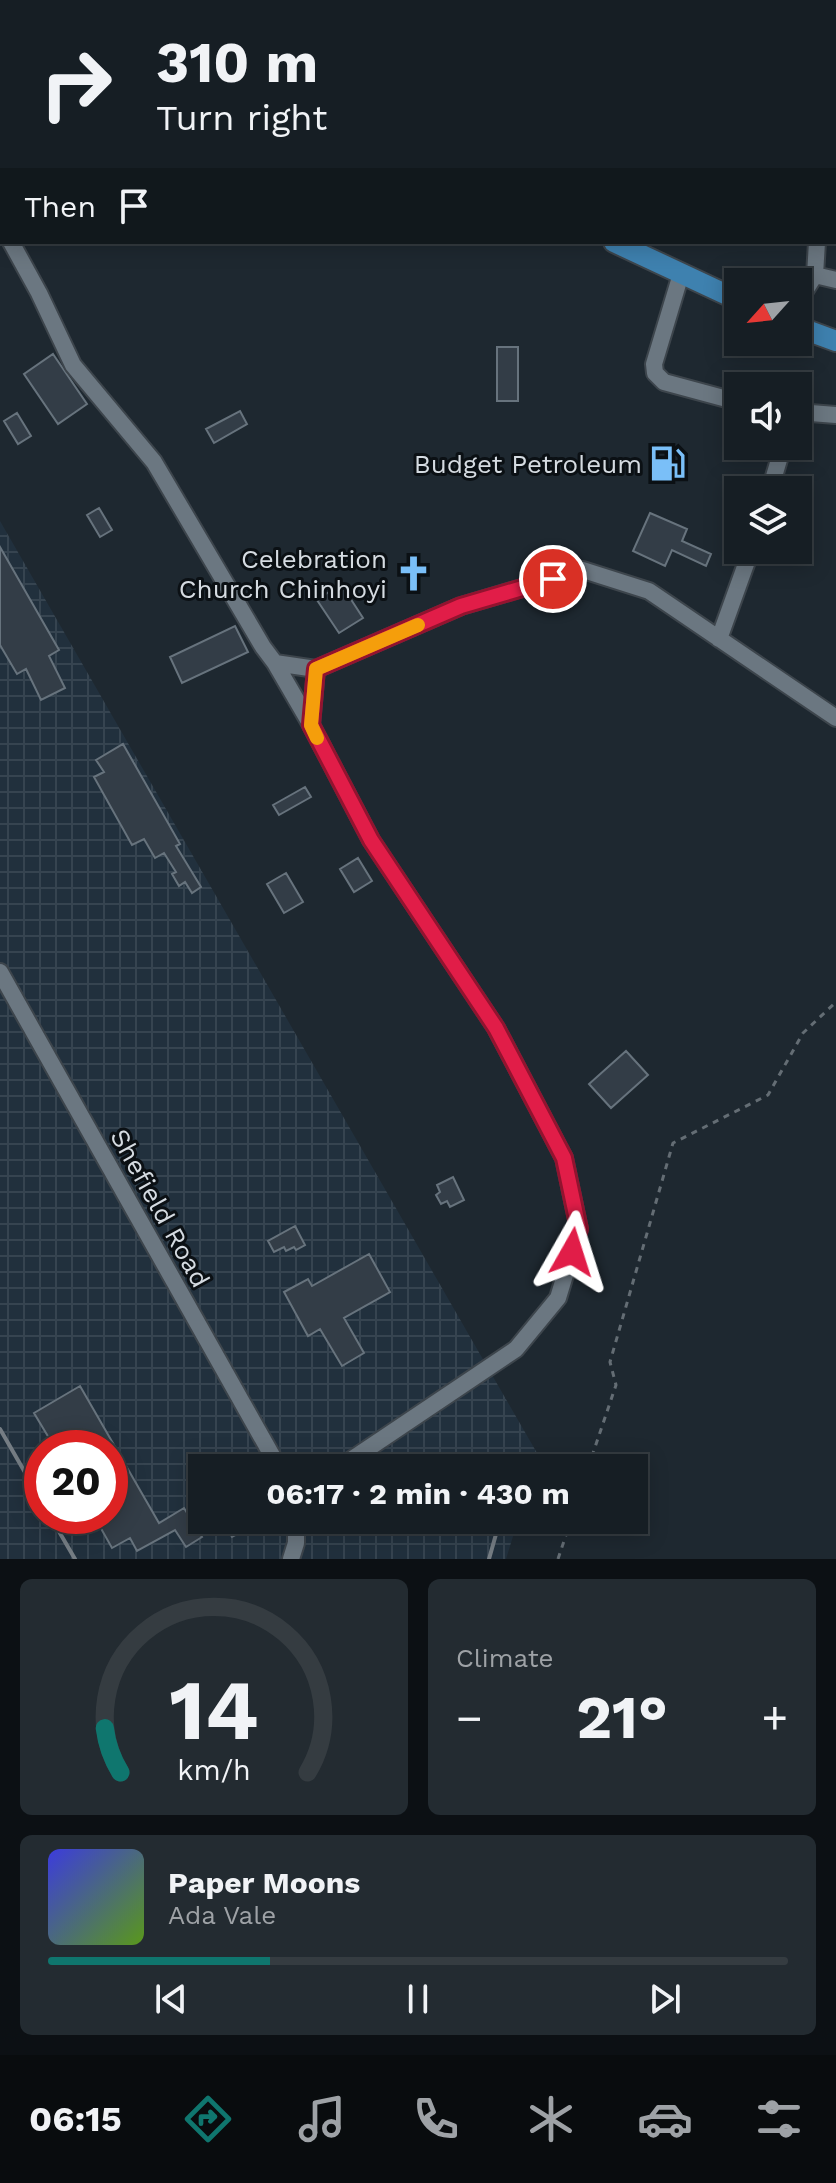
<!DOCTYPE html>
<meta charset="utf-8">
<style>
:root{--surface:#161e24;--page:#232b31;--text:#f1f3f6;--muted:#9ea2a6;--line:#353c41;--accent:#0f766e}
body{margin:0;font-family:"Work Sans",sans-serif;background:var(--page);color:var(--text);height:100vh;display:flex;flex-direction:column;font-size:30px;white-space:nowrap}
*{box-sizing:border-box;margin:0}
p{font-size:26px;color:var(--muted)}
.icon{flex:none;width:44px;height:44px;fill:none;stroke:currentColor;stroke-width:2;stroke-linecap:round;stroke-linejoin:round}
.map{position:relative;height:1559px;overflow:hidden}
.drawer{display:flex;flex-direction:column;gap:20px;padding:20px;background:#0c1014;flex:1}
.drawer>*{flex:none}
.guide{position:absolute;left:0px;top:0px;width:836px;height:244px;box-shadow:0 4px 20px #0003,0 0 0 2px var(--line);background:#161e24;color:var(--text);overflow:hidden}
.needle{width:52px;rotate:243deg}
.controls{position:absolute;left:724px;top:268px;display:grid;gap:16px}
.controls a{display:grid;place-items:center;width:88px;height:88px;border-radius:0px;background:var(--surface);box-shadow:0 4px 20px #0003,0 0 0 2px var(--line);font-size:40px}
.speed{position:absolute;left:24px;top:1430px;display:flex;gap:16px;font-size:40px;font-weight:700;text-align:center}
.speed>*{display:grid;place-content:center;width:104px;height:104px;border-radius:50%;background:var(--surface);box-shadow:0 4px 20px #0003,0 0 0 2px var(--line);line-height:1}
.speed .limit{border:12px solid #d22;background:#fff;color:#111}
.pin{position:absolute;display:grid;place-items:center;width:68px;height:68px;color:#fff;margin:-34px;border:4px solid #fff;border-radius:50%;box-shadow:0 2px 8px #0007}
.me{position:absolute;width:88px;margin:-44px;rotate:6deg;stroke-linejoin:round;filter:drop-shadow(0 0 6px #0008)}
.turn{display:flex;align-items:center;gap:28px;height:168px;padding:0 24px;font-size:36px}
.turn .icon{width:104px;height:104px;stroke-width:2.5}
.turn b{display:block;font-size:56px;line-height:68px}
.then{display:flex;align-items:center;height:76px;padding:0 24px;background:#0003;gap:16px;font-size:30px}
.big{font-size:60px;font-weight:700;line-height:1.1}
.drawer .card{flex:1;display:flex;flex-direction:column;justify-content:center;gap:12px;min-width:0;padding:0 28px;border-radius:12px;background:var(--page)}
.drawer .dial{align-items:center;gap:0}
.dial svg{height:208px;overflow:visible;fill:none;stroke:var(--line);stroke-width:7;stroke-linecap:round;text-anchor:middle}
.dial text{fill:var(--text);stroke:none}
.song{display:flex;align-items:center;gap:24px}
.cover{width:96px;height:96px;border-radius:12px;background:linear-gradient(135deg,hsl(240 70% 55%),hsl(90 70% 35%))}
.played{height:8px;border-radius:4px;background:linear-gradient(90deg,var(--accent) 30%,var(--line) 30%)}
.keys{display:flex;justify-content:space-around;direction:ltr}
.heat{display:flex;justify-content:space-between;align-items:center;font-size:44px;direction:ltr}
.drawer .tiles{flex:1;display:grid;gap:20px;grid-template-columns:1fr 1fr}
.card:last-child{grid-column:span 2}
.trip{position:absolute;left:188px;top:1454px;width:460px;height:80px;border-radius:0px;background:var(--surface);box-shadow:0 4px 20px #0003,0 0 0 2px var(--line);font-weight:700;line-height:80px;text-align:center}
.tab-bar{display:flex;height:128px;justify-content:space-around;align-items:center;background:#090c0e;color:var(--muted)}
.tab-bar .icon{width:56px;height:56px}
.tab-bar .current{color:var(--accent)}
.tab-bar b{font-size:36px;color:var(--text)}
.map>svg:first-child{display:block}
.industrial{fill:url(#industrial-grid);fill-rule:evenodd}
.building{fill:#333d47;stroke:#67737d;stroke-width:2}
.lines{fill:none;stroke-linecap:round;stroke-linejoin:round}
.minor-casing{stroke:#3d454c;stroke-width:20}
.major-casing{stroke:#3d454c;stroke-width:24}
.path{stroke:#646d74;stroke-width:3;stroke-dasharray:6 6;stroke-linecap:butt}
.minor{stroke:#6b7781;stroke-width:16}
.major{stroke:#3e81af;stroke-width:20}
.rail{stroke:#757d84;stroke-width:4}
.route-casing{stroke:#92132f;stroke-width:20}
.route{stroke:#e11d48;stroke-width:14}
.slow{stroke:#f59e0b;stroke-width:14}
.labels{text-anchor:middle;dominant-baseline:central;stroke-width:6;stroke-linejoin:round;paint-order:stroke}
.poi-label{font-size:26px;fill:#d5dbe1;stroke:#0b1014;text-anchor:end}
.street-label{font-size:26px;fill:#d5dbe1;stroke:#0b1014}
</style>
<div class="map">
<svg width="836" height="1559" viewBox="0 0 836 1559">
<defs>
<pattern id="industrial-grid" width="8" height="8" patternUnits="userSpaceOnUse" patternTransform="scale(2)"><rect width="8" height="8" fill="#21303d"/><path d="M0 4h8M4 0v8" fill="none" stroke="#364450"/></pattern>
</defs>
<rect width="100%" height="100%" fill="#1e2830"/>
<path class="industrial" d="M 0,521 L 537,1453 L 533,1468 L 202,1468 L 202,1520 L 518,1520 L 506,1559 L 0,1559 ZM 42,1448 L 110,1448 L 110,1516 L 42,1516 Z"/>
<path class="building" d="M 497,347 L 518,347 L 518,401 L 497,401 Z
M 53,354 L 87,404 L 58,424 L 24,374 Z
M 240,411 L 247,424 L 214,443 L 206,429 Z
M 17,413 L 31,436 L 18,444 L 4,421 Z
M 99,508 L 112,530 L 100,537 L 87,515 Z
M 650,513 L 687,529 L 682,541 L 711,554 L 706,566 L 672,550 L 665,566 L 633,551 Z
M 0,547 L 59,650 L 49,656 L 65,688 L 41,700 L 26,669 L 17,674 L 0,645 Z
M 341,584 L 363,618 L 339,633 L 317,600 Z
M 235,626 L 248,652 L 182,683 L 170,657 Z
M 123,744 L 180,844 L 176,846 L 201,887 L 192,893 L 185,882 L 179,886 L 172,874 L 176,872 L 164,853 L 155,858 L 144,839 L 132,845 L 94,777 L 104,772 L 96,760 Z
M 305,787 L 311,797 L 279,815 L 273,805 Z
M 358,858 L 372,881 L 354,892 L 340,869 Z
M 286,873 L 303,902 L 284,913 L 267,884 Z
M 626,1051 L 648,1075 L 611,1108 L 589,1084 Z
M 453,1177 L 464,1200 L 450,1207 L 447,1201 L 441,1204 L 436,1195 L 440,1192 L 437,1185 Z
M 295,1226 L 305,1245 L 296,1250 L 294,1247 L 286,1251 L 284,1247 L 274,1252 L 268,1241 Z
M 369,1254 L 390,1292 L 344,1318 L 364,1353 L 342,1366 L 320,1329 L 308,1336 L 284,1292 L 308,1279 L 312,1286 Z
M 80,1386 L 159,1523 L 184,1508 L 202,1537 L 186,1547 L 175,1530 L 137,1551 L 130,1538 L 112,1548 L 94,1516 L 110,1516 L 110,1448 L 55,1448 L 34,1413 Z
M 223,1520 L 263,1520 L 232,1537 Z"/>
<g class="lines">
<defs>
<path id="minor" d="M 232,0 L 237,2
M 373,2 L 374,0
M 834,163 L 836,158
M 0,222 L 2,226
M 11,242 L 39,293 L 73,365 L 154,462 L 263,647 L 275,663 L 316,669
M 681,274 L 654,364 L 655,373 L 664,382 L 738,402
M 815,275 L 836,280
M 798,302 L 815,275 L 817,242
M 798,412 L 836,415
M 770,490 L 783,446
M 719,639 L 751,550
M 275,663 L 311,725
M 0,972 L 279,1468
M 339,1468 L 516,1349 L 558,1298 L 579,1229 L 564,1158 L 496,1028 L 371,840 L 311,725 L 316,669 L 461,606 L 583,570 L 649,591 L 836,718
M 291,1559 L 296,1543 L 296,1520"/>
<path id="major" d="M 0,56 L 2,56
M 614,242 L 738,300
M 798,327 L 836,341"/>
</defs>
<use href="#minor" class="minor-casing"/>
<use href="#major" class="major-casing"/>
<path class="path" d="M 588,1468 L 616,1385 L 610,1362 L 673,1143 L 768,1095 L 803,1033 L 836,1002
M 558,1559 L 571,1520"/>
<use href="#minor" class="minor"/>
<use href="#major" class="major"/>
<path class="rail" d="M 0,1429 L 42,1502
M 50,1516 L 75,1559
M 489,1559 L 500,1520"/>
</g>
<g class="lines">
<defs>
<path id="route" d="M 553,579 L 461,606 L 316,669 L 311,725 L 371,840 L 496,1028 L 564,1158 L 579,1229 L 572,1252"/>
</defs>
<use href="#route" class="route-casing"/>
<use href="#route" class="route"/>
<path class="slow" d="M 317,738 L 311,725 L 316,669 L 418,625"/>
</g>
<defs>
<symbol id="fuel-bare" viewBox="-9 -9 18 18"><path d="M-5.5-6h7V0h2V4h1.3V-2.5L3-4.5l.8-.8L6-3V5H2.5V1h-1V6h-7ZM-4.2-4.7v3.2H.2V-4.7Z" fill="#7abff8" stroke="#0b1014" stroke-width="2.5" paint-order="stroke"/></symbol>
<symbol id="church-bare" viewBox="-9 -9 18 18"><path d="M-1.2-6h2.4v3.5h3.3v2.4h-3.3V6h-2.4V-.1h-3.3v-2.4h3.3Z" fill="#7abff8" stroke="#0b1014" stroke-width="2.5" paint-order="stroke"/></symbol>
</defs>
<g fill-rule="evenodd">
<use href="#fuel-bare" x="642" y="438" width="51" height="51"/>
<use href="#church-bare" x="388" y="548" width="51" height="51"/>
</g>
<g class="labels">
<g class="poi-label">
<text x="642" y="464">Budget Petroleum</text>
<text x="387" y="559">Celebration<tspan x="387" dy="30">Church Chinhoyi</tspan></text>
</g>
<g class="street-label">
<text transform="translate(160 1208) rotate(61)">Shefield Road</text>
</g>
</g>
</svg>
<div class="controls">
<a><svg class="needle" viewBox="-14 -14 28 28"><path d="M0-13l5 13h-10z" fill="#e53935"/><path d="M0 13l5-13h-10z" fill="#9ea2a6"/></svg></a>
<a><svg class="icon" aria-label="sound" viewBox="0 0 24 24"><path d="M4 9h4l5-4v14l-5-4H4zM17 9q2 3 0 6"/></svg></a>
<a><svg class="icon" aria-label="layers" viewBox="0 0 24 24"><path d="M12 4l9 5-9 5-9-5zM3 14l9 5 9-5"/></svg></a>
</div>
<div class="speed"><div class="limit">20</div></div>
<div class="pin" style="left:553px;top:579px;background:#d93025"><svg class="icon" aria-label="arrive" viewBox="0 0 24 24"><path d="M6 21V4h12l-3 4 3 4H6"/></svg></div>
<svg class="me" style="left:572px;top:1252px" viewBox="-20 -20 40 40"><path d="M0-17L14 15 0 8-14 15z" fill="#e11d48" stroke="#fff" stroke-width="4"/></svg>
<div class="trip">06:17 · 2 min · 430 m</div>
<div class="guide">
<div class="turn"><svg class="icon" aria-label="right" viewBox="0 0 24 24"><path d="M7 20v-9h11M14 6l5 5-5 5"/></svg><div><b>310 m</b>Turn right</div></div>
<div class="then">Then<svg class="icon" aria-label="arrive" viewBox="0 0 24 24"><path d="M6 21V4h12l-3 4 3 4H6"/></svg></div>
</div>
</div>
<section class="drawer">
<div class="tiles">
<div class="card dial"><svg viewBox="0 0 100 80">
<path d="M14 69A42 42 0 1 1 86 69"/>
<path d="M14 69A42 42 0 0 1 8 52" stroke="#0f766e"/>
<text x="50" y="56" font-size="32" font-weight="700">14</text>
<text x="50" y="72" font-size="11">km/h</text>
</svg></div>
<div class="card"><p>Climate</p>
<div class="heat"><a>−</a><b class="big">21°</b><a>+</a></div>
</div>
<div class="card">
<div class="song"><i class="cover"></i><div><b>Paper Moons</b><p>Ada Vale</p></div></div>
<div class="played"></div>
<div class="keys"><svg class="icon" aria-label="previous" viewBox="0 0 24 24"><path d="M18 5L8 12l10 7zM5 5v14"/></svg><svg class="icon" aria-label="pause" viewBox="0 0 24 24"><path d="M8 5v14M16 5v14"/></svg><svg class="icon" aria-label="next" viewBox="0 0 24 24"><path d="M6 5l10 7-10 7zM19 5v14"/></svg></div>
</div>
</div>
</section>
<nav class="tab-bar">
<b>06:15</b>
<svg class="icon current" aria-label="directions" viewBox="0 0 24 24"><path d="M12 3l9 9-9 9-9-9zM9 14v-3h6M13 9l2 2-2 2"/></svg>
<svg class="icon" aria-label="music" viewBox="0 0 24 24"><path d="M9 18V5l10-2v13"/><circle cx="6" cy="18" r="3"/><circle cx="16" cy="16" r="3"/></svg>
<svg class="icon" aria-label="phone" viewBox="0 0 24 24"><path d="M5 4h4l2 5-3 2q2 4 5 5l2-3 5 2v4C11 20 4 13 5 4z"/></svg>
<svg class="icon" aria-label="climate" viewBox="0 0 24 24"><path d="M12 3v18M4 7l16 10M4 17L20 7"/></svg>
<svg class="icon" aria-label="car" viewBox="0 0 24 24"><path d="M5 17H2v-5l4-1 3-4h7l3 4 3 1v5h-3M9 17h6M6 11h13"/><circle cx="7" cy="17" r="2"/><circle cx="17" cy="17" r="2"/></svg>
<svg class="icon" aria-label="filters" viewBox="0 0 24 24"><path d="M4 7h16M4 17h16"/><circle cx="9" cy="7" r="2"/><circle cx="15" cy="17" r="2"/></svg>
</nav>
